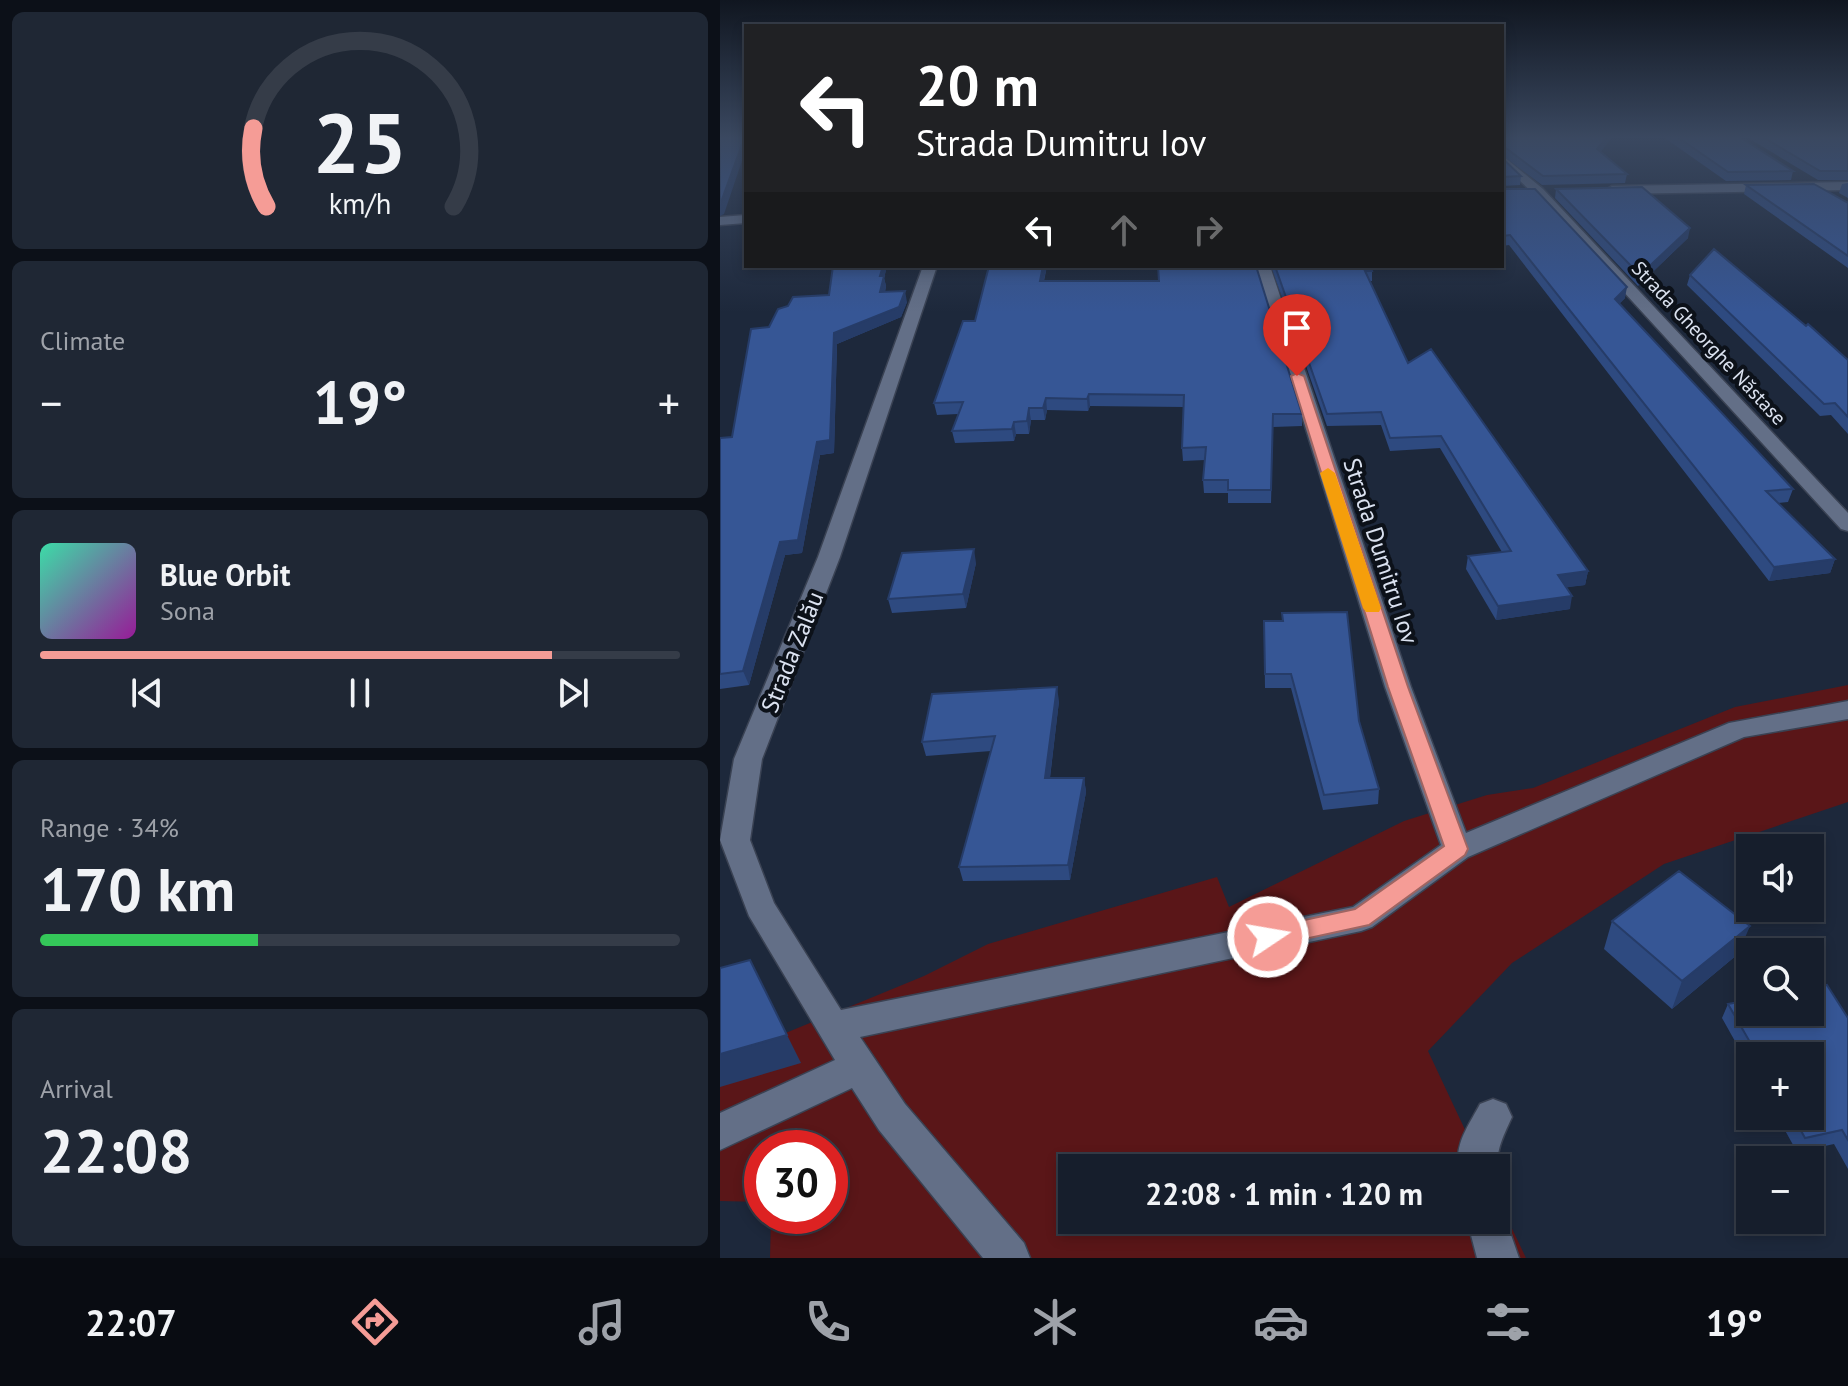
<!DOCTYPE html>
<meta charset="utf-8">
<style>
:root{--surface:#161e2c;--page:#1f2734;--text:#f1f3f6;--muted:#9ea2a9;--line:#353c48;--accent:#f59c96}
body{margin:0;font-family:"PT Sans",sans-serif;background:var(--page);color:var(--text);height:100vh;display:flex;flex-direction:column;font-size:30px;white-space:nowrap}
*{box-sizing:border-box;margin:0}
p{font-size:26px;color:var(--muted)}
.icon{flex:none;width:44px;height:44px;fill:none;stroke:currentColor;stroke-width:2;stroke-linecap:round;stroke-linejoin:round}
.map{position:relative;flex:1;overflow:hidden}
.details{display:flex;flex-direction:column;gap:12px;padding:12px;background:#0c1018;width:720px}
.details>*{flex:none}
.banner{position:absolute;left:24px;top:24px;width:760px;height:244px;border-radius:0px;box-shadow:0 4px 12px #0003,0 0 0 2px var(--line);background:#202124;color:#fff;overflow:hidden}
.tools{position:absolute;left:1016px;top:834px;display:grid;gap:16px}
.tools a{display:grid;place-items:center;width:88px;height:88px;border-radius:0px;background:var(--surface);box-shadow:0 4px 12px #0003,0 0 0 2px var(--line);font-size:40px}
.speed{position:absolute;left:24px;top:1130px;display:flex;gap:16px;font-size:40px;font-weight:700;text-align:center}
.speed>*{display:grid;place-content:center;width:104px;height:104px;border-radius:50%;background:var(--surface);box-shadow:0 4px 12px #0003,0 0 0 2px var(--line);line-height:1}
.speed .limit{border:12px solid #d22;background:#fff;color:#111}
.pin{position:absolute;display:grid;place-items:center;width:68px;height:68px;color:#fff;margin:-82px -34px;border-radius:50% 50% 50% 0;rotate:-45deg;box-shadow:0 0 8px #0007}
.pin .icon{rotate:45deg}
.me{position:absolute;width:88px;margin:-44px;rotate:78deg;stroke-linejoin:round;filter:drop-shadow(0 0 6px #0008)}
.turn{display:flex;align-items:center;gap:28px;height:168px;padding:0 40px;font-size:36px}
.turn .icon{width:104px;height:104px;stroke-width:2.5}
.turn b{display:block;font-size:56px;line-height:68px}
.lanes{display:flex;align-items:center;height:76px;padding:0 40px;background:#0003;justify-content:center;gap:40px;direction:ltr}
.lanes .off{opacity:.35}
.big{font-size:60px;font-weight:800;line-height:1.1}
.details .card{flex:1;display:flex;flex-direction:column;justify-content:center;gap:12px;min-width:0;padding:0 28px;border-radius:12px;background:var(--page)}
.details .dial{align-items:center;gap:0}
.dial svg{height:208px;overflow:visible;fill:none;stroke:var(--line);stroke-width:7;stroke-linecap:round;text-anchor:middle}
.dial text{fill:var(--text);stroke:none}
.song{display:flex;align-items:center;gap:24px}
.cover{width:96px;height:96px;border-radius:12px;background:linear-gradient(135deg,hsl(160 70% 55%),hsl(300 70% 35%))}
.played{height:8px;border-radius:4px;background:linear-gradient(90deg,var(--accent) 80%,var(--line) 80%)}
.keys{display:flex;justify-content:space-around;direction:ltr}
.heat{display:flex;justify-content:space-between;align-items:center;font-size:44px;direction:ltr}
.charge{height:12px;border-radius:6px;background:linear-gradient(90deg,#34c759 34%,var(--line) 0)}
.trip{position:absolute;left:338px;top:1154px;width:452px;height:80px;border-radius:0px;background:var(--surface);box-shadow:0 4px 12px #0003,0 0 0 2px var(--line);font-weight:800;line-height:80px;text-align:center}
.tabs{display:flex;height:128px;justify-content:space-around;align-items:center;background:#090c12;color:var(--muted)}
.tabs .icon{width:56px;height:56px}
.tabs .current{color:var(--accent)}
.tabs b{font-size:36px;color:var(--text)}
main{display:flex;flex:1;min-height:0}
.map>svg:first-child{display:block}
.green{fill:#5a1618}
.lines{fill:none;stroke-linecap:round;stroke-linejoin:round}
.minor-casing{stroke:#3a4253;stroke-width:3}
.minor{fill:#636f87;fill-rule:evenodd}
.wall{fill:#2e4a80}
.shaded-wall{fill:#263c68}
.building{fill:#365695;stroke:#263c68;stroke-width:2}
.route{fill:#f59c96;stroke:#9f6562;stroke-width:2}
.slow{fill:#f59e0b}
.labels{text-anchor:middle;dominant-baseline:central;stroke-width:8;stroke-linejoin:round;paint-order:stroke}
.far-street-label{font-size:20px;fill:#dbe2f0;stroke:#0c1119}
.street-label{font-size:24px;fill:#dbe2f0;stroke:#0c1119}
</style>
<main>
<section class="details">
<div class="card dial"><svg viewBox="0 0 100 80">
<path d="M14 69A42 42 0 1 1 86 69"/>
<path d="M14 69A42 42 0 0 1 9 39" stroke="#f59c96"/>
<text x="50" y="56" font-size="32" font-weight="700">25</text>
<text x="50" y="72" font-size="11">km/h</text>
</svg></div>
<div class="card"><p>Climate</p>
<div class="heat"><a>−</a><b class="big">19°</b><a>+</a></div>
</div>
<div class="card">
<div class="song"><i class="cover"></i><div><b>Blue Orbit</b><p>Sona</p></div></div>
<div class="played"></div>
<div class="keys"><svg class="icon" aria-label="previous" viewBox="0 0 24 24"><path d="M18 5L8 12l10 7zM5 5v14"/></svg><svg class="icon" aria-label="pause" viewBox="0 0 24 24"><path d="M8 5v14M16 5v14"/></svg><svg class="icon" aria-label="next" viewBox="0 0 24 24"><path d="M6 5l10 7-10 7zM19 5v14"/></svg></div>
</div>
<div class="card"><p>Range · 34%</p><b class="big">170 km</b><div class="charge"></div></div>
<div class="card"><p>Arrival</p><b class="big">22:08</b></div>
</section>
<div class="map">
<svg width="1128" height="1258" viewBox="0 0 1128 1258">
<rect width="100%" height="100%" fill="#1d283b"/>
<path class="green" d="M 1128,685 L 1128,802 L 944,864 L 792,963 L 708,1051 L 763,1168 L 352,1168 L 352,1220 L 776,1220 L 776,1195 L 806,1258 L 50,1258 L 51,1216 L 110,1216 L 110,1148 L 42,1148 L 42,1202 L 0,1201 L 0,1060 L 204,976 L 268,944 L 497,877 L 509,907 L 684,821 L 767,795 L 813,788 L 1015,707 Z"/>
<g class="lines">
<defs>
<path id="minor" d="M 782,155 L 823,189 L 1128,513 L 1128,531 L 1121,529 L 815,195 L 782,164 Z
M 1128,182 L 1128,190 L 892,194 L 886,190 L 892,186 Z
M 26,215 L 26,223 L 0,225 L 0,217 Z
M 203,266 L 217,266 L 120,557 L 42,759 L 30,840 L 54,903 L 121,1010 L 633,907 L 721,845 L 665,687 L 536,266 L 550,266 L 691,687 L 746,833 L 1009,723 L 1128,701 L 1128,719 L 1024,737 L 748,857 L 652,927 L 641,931 L 140,1037 L 185,1104 L 304,1243 L 310,1258 L 263,1258 L 159,1130 L 132,1088 L 0,1150 L 0,1113 L 115,1060 L 29,916 L 0,840 L 14,759 L 98,557 Z
M 773,1099 L 786,1104 L 792,1117 C 781,1141 778,1147 776,1171 L 776,1168 L 739,1168 C 734,1144 749,1125 760,1104 Z
M 776,1204 L 781,1206 L 799,1258 L 757,1258 L 747,1220 L 776,1220 Z"/>
</defs>
<use href="#minor" class="minor-casing"/>
<use href="#minor" class="minor"/>
</g>
<path class="wall" d="M 782,136 L 881,152 L 907,174 L 905,183 L 822,185 L 782,155 Z
M 942,136 L 1018,136 L 1073,171 L 1071,180 L 1006,181 Z
M 1025,136 L 1128,136 L 1128,180 L 1098,180 Z
M 782,158 L 801,176 L 800,185 L 782,186 Z
M 1128,183 L 1128,198 L 1119,193 L 1122,184 Z
M 1026,185 L 1128,203 L 1128,268 L 1024,194 Z
M 782,189 L 905,298 L 899,304 L 1073,489 L 1068,502 L 1058,503 L 1115,559 L 1110,573 L 1049,581 L 789,245 L 782,246 Z
M 836,189 L 968,238 L 918,286 L 835,198 Z
M 113,266 L 167,266 L 164,278 L 166,286 L 165,292 L 187,302 L 181,317 L 117,344 L 114,453 L 100,455 L 82,553 L 65,555 L 29,685 L 0,689 L 0,438 L 12,437 L 49,327 L 109,295 Z
M 269,266 L 327,266 L 324,281 L 582,414 L 582,426 L 553,427 L 551,503 L 508,503 L 508,493 L 484,493 L 483,480 L 485,460 L 463,461 L 462,448 L 464,407 L 370,406 L 368,411 L 327,410 L 325,420 L 311,420 L 309,434 L 296,434 L 294,441 L 235,443 L 232,431 L 238,414 L 217,415 L 214,403 L 255,321 Z
M 551,266 L 650,266 L 652,271 L 652,281 L 650,281 L 688,363 L 868,571 L 865,585 L 846,587 L 850,609 L 776,620 L 746,569 L 748,556 L 782,552 L 720,448 L 670,451 L 661,425 L 607,426 Z
M 970,275 L 1086,326 L 1128,360 L 1128,434 L 1111,415 L 1100,416 L 967,285 Z
M 256,563 L 246,608 L 172,613 L 168,599 Z
M 544,621 L 639,721 L 659,789 L 658,804 L 603,810 L 571,688 L 545,688 Z
M 339,701 L 330,778 L 364,778 L 366,792 L 350,880 L 243,881 L 239,867 L 271,751 L 206,756 L 202,742 Z
M 892,921 L 1018,954 L 952,1009 L 884,949 Z
M 1008,1004 L 1128,1018 L 1128,1169 L 1114,1144 L 1077,1152 L 1057,1116 L 1090,1116 L 1090,1056 L 1030,1056 L 1030,1068 L 1002,1018 Z"/>
<path class="shaded-wall" d="M 26,136 L 26,149 L 4,214 L 0,216 L 0,205 Z
M 888,136 L 893,136 L 876,158 L 877,149 Z
M 970,228 L 968,238 L 918,286 L 920,275 Z
M 163,266 L 167,266 L 164,278 L 166,286 L 163,303 L 160,292 L 160,276 Z
M 323,266 L 327,266 L 321,292 L 320,281 Z
M 907,287 L 905,298 L 893,310 L 895,299 Z
M 185,291 L 187,302 L 181,317 L 117,344 L 114,453 L 100,455 L 82,553 L 65,555 L 29,685 L 23,671 L 114,333 Z
M 369,394 L 370,406 L 368,411 L 367,399 Z
M 326,398 L 327,410 L 325,420 L 323,408 Z
M 309,408 L 311,420 L 309,434 L 307,421 Z
M 294,422 L 296,434 L 294,441 L 292,429 Z
M 254,549 L 256,563 L 246,608 L 243,594 Z
M 1115,559 L 1110,573 L 1049,581 L 1054,567 Z
M 868,571 L 865,585 L 835,589 L 838,575 Z
M 852,596 L 850,609 L 776,620 L 778,606 Z
M 337,687 L 339,701 L 328,793 L 325,778 Z
M 364,778 L 366,792 L 350,880 L 348,865 Z
M 1030,926 L 1018,954 L 952,1009 L 962,981 Z
M 67,1035 L 81,1063 L 0,1087 L 0,1054 Z"/>
<path class="building" d="M 0,136 L 25,136 L 0,205 Z
M 782,136 L 888,136 L 877,149 L 907,174 L 823,176 L 782,145 Z
M 956,136 L 1018,136 L 1073,171 L 1008,172 Z
M 1041,136 L 1128,136 L 1128,171 L 1100,171 Z
M 782,158 L 801,176 L 782,177 Z
M 1094,184 L 1128,203 L 1128,256 L 1026,185 Z
M 922,187 L 970,228 L 920,275 L 836,189 Z
M 782,189 L 815,189 L 907,287 L 895,299 L 1073,489 L 1046,491 L 1115,559 L 1054,567 L 790,235 L 782,236 Z
M 994,249 L 1086,326 L 1088,324 L 1128,360 L 1128,417 L 1115,403 L 1104,404 L 970,275 Z
M 113,266 L 163,266 L 160,276 L 164,276 L 160,292 L 185,291 L 179,307 L 114,333 L 110,440 L 97,442 L 78,540 L 60,542 L 23,671 L 0,674 L 0,438 L 12,437 L 31,329 L 49,327 L 58,309 L 68,306 L 73,297 L 109,295 Z
M 269,266 L 323,266 L 320,281 L 439,281 L 438,266 L 536,266 L 582,414 L 553,414 L 551,490 L 508,490 L 508,480 L 483,480 L 486,447 L 462,448 L 464,395 L 369,394 L 367,399 L 326,398 L 323,408 L 309,408 L 307,421 L 294,422 L 292,429 L 232,431 L 243,402 L 214,403 L 243,321 L 255,321 Z
M 555,266 L 650,266 L 652,271 L 645,271 L 688,363 L 711,349 L 868,571 L 838,575 L 852,596 L 778,606 L 748,556 L 791,551 L 721,436 L 670,438 L 661,412 L 607,414 Z
M 254,549 L 243,594 L 168,599 L 182,553 Z
M 627,612 L 639,721 L 659,789 L 604,795 L 571,674 L 545,674 L 544,621 L 563,621 L 562,613 Z
M 337,687 L 325,778 L 364,778 L 348,865 L 239,867 L 275,736 L 202,742 L 212,694 Z
M 959,871 L 1030,926 L 962,981 L 892,921 Z
M 30,960 L 67,1035 L 0,1054 L 0,968 Z
M 1107,985 L 1128,1018 L 1128,1140 L 1122,1130 L 1085,1138 L 1073,1116 L 1090,1116 L 1090,1056 L 1038,1056 L 1008,1004 L 1030,1000 L 1030,1012 L 1090,1012 L 1090,989 Z"/>
<linearGradient id="sky" x2="0" y2="1"><stop stop-color="#101620"/><stop offset="0.44" stop-color="#3a4860"/><stop offset="1" stop-color="#3a4860" stop-opacity="0"/></linearGradient>
<rect width="1128" height="312" fill="url(#sky)"/>
<path class="route" d="M 577,373 L 584,376 L 688,687 L 748,849 L 745,855 L 649,925 L 548,947 L 539,944 L 536,937 L 539,930 L 635,909 L 724,846 L 668,687 L 571,376 Z"/>
<path class="slow" d="M 608,468 L 615,473 L 661,608 L 659,612 L 646,612 L 643,608 L 600,473 Z"/>
<g class="labels">
<g class="far-street-label">
<text transform="translate(989 343) rotate(47)">Strada Gheorghe Năstase</text>
</g>
<g class="street-label">
<text transform="translate(661 551) rotate(72)">Strada Dumitru Iov</text>
<text transform="translate(72 652) rotate(-68)">Strada Zalău</text>
</g>
</g>
</svg>
<div class="tools">
<a><svg class="icon" aria-label="sound" viewBox="0 0 24 24"><path d="M4 9h4l5-4v14l-5-4H4zM17 9q2 3 0 6"/></svg></a>
<a><svg class="icon" aria-label="search" viewBox="0 0 24 24"><circle cx="10" cy="10" r="6"/><path d="M15 15l6 6"/></svg></a>
<a>+</a>
<a>−</a>
</div>
<div class="speed"><div class="limit">30</div></div>
<div class="pin" style="left:577px;top:376px;background:#d93025"><svg class="icon" aria-label="arrive" viewBox="0 0 24 24"><path d="M6 21V4h12l-3 4 3 4H6"/></svg></div>
<svg class="me" style="left:548px;top:937px" viewBox="-20 -20 40 40"><circle r="17" fill="#f59c96" stroke="#fff" stroke-width="3"/><path d="M0-11L8 9 0 5-8 9z" fill="#fff"/></svg>
<div class="trip">22:08 · 1 min · 120 m</div>
<div class="banner">
<div class="turn"><svg class="icon" aria-label="left" viewBox="0 0 24 24"><path d="M17 20v-9H6M10 6l-5 5 5 5"/></svg><div><b>20 m</b>Strada Dumitru Iov</div></div>
<div class="lanes"><svg class="icon" aria-label="left" viewBox="0 0 24 24"><path d="M17 20v-9H6M10 6l-5 5 5 5"/></svg><svg class="icon off" aria-label="ahead" viewBox="0 0 24 24"><path d="M12 20V5M6 11l6-6 6 6"/></svg><svg class="icon off" aria-label="right" viewBox="0 0 24 24"><path d="M7 20v-9h11M14 6l5 5-5 5"/></svg></div>
</div>
</div>
</main>
<nav class="tabs">
<b>22:07</b>
<svg class="icon current" aria-label="directions" viewBox="0 0 24 24"><path d="M12 3l9 9-9 9-9-9zM9 14v-3h6M13 9l2 2-2 2"/></svg>
<svg class="icon" aria-label="music" viewBox="0 0 24 24"><path d="M9 18V5l10-2v13"/><circle cx="6" cy="18" r="3"/><circle cx="16" cy="16" r="3"/></svg>
<svg class="icon" aria-label="phone" viewBox="0 0 24 24"><path d="M5 4h4l2 5-3 2q2 4 5 5l2-3 5 2v4C11 20 4 13 5 4z"/></svg>
<svg class="icon" aria-label="climate" viewBox="0 0 24 24"><path d="M12 3v18M4 7l16 10M4 17L20 7"/></svg>
<svg class="icon" aria-label="car" viewBox="0 0 24 24"><path d="M5 17H2v-5l4-1 3-4h7l3 4 3 1v5h-3M9 17h6M6 11h13"/><circle cx="7" cy="17" r="2"/><circle cx="17" cy="17" r="2"/></svg>
<svg class="icon" aria-label="filters" viewBox="0 0 24 24"><path d="M4 7h16M4 17h16"/><circle cx="9" cy="7" r="2"/><circle cx="15" cy="17" r="2"/></svg>
<b>19°</b>
</nav>
